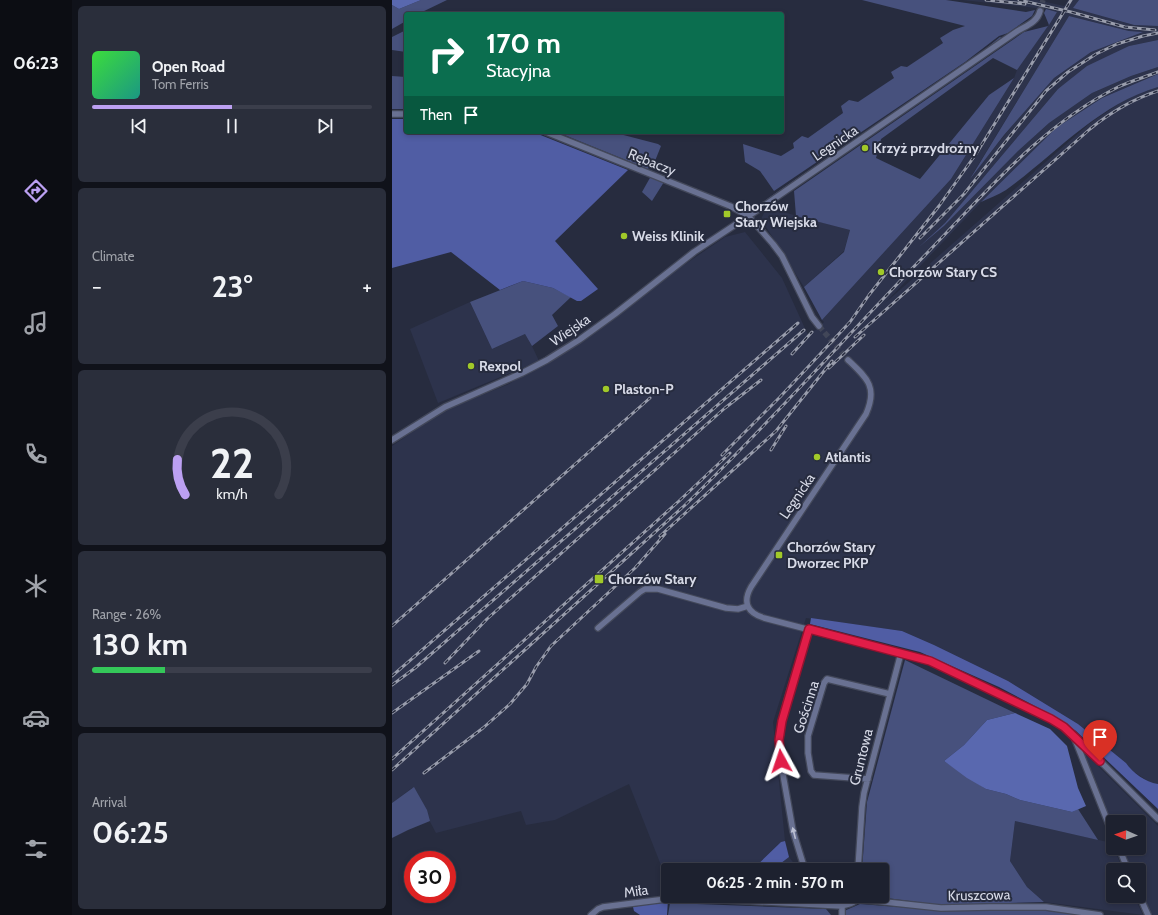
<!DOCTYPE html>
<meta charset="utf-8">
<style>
:root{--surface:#1d212f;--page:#2a2e3b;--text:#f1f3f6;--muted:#a0a3aa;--line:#3b3e4b;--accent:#bca0f2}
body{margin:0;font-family:Cabin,sans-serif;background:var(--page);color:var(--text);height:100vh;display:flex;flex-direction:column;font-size:15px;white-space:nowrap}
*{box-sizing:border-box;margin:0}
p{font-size:13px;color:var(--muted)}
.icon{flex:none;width:22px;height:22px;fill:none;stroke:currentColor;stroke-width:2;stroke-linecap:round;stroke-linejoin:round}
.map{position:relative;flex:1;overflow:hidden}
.drawer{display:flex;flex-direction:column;gap:6px;padding:6px;background:#10121a;width:320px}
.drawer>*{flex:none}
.hud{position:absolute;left:12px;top:12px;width:380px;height:122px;border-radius:4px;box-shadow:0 2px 6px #0003,0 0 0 1px var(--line);background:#0b6e4f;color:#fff;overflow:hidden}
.needle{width:26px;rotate:272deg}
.fabs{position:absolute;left:714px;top:815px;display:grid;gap:8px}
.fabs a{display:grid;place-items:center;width:40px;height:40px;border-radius:4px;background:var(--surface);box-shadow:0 2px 6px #0003,0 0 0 1px var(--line);font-size:20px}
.speed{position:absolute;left:12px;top:851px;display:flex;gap:8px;font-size:20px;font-weight:700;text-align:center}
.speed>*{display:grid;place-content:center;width:52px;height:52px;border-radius:50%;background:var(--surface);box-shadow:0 2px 6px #0003,0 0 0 1px var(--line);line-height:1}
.speed .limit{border:6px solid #d22;background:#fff;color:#111}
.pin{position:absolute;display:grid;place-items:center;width:34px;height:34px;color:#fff;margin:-41px -17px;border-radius:50% 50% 50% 0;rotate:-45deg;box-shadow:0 0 4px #0007}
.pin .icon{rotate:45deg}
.me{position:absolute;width:44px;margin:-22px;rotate:355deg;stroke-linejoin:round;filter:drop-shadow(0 0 3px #0008)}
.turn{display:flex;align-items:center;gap:14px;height:84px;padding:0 16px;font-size:18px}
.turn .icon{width:52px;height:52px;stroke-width:2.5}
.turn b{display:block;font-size:28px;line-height:34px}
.then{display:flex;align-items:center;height:38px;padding:0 16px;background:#0003;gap:8px;font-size:15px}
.big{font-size:30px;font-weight:800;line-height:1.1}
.drawer .widget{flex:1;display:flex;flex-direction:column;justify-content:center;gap:6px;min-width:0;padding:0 14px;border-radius:6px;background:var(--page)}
.drawer .dial{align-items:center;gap:0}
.dial svg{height:104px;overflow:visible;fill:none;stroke:var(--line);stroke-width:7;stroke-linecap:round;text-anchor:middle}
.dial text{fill:var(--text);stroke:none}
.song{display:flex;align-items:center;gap:12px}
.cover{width:48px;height:48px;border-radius:6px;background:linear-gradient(135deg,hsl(120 70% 55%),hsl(170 70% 35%))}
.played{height:4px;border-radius:2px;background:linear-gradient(90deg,var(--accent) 50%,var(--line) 50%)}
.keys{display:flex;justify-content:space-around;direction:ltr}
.heat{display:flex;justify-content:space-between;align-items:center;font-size:22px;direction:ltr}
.charge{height:6px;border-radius:3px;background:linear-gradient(90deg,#34c759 26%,var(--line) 0)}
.trip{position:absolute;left:269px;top:863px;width:228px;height:40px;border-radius:4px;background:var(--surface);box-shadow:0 2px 6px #0003,0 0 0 1px var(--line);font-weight:800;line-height:40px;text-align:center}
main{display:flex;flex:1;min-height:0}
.dock{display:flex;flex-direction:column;width:72px;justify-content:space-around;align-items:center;background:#0c0d13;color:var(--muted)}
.dock .icon{width:28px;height:28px}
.dock .active{color:var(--accent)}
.dock b{font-size:18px;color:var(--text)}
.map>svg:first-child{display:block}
.built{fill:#2d334c;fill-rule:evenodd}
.green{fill:#47517d}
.forest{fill:#505da4}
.water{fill:#5968af}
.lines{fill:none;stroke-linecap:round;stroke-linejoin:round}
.minor-tunnel{stroke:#414658;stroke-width:5.5;stroke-dasharray:5.5 3;stroke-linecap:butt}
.minor-casing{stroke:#43485a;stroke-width:8}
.minor{stroke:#697192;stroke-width:5.5}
.rail-casing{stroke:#999dac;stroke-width:3}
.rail{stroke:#272c3f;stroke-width:1.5;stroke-dasharray:4.5;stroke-linecap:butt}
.oneway{fill:#bcc0d2}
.route-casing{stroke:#92132f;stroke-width:10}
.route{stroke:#e11d48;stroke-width:7}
.poi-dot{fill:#a1c929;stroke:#272c3f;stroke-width:1.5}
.labels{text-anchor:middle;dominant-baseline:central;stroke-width:4;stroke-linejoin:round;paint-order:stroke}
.street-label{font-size:14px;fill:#d7dae7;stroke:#272c3f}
.poi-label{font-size:14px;font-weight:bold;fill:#d7dae7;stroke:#272c3f;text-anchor:start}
</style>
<main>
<nav class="dock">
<b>06:23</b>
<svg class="icon active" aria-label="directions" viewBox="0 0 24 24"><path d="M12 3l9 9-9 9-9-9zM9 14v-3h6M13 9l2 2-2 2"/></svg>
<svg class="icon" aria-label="music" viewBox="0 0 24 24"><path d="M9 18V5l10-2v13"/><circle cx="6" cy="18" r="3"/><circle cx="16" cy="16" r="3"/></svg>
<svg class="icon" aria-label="phone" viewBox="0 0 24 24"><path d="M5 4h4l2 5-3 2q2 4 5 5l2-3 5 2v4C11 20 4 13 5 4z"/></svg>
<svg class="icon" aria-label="climate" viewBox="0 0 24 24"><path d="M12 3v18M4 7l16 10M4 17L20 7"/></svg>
<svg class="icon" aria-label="car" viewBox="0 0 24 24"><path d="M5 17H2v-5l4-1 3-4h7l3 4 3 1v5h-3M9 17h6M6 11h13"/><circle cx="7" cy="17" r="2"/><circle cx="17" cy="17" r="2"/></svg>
<svg class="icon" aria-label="filters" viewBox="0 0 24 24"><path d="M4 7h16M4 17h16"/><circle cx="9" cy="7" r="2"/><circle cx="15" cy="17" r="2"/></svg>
</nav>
<section class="drawer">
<div class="widget">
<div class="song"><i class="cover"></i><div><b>Open Road</b><p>Tom Ferris</p></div></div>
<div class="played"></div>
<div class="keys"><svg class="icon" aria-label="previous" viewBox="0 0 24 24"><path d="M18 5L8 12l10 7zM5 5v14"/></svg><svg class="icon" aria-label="pause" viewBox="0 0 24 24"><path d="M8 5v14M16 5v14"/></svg><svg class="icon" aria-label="next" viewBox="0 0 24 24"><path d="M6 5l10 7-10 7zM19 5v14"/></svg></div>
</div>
<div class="widget"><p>Climate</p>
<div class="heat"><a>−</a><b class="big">23°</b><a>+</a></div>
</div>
<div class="widget dial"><svg viewBox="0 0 100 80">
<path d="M14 69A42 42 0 1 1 86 69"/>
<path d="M14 69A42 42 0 0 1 8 42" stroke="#bca0f2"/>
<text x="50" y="56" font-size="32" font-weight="700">22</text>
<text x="50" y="72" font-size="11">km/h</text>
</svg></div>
<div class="widget"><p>Range · 26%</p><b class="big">130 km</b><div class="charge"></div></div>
<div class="widget"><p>Arrival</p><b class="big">06:25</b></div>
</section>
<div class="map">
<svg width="766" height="915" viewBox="0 0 766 915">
<rect width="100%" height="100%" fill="#272c3f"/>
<path class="built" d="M 570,0 L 645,0 L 672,6 L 676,0 L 687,0 L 682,8 L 741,25 L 766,26 L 766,40 L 737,46 L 666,89 L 553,223 L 533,242 L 552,226 L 626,151 L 657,123 L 700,93 L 739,76 L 766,67 L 766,74 L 710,98 L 664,128 L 589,202 L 493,303 L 697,124 L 728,103 L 747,93 L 766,87 L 766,784 L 759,783 L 739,770 L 734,763 L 686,724 L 616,681 L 542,645 L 510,631 L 414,618 L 381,722 L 393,841 L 389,842 L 360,870 L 276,870 L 276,883 L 237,784 L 163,820 L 134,825 L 129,811 L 44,833 L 20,788 L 0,803 L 0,446 L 51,411 L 117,384 L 333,237 L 353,232 L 390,278 L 416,335 L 421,331 L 424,330 L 432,322 L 430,320 L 559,179 L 622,78 L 625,70 L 665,12 L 654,9 ZM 677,16 L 737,31 L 750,32 L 699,52 L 662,78 L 643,98 L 580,175 Z
M 376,208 L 458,230 L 452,251 L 412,287 L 369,219 L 372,213 Z
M 78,302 L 100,349 L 133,334 L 140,346 L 147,361 L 46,403 L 18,329 Z
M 694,754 L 766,826 L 766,915 L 761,915 L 758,913 L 747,886 L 747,870 L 740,870 L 731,848 L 747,848 L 747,822 L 721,822 L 721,825 L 691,755 Z
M 623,821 L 720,843 L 731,870 L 721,870 L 721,896 L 742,896 L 751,915 L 652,902 L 635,887 L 618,861 Z
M 397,857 L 407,870 L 380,870 Z
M 344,896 L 425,896 L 428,900 Z"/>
<path class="green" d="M 29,0 L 55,0 L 26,14 L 14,14 L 14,21 L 0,29 L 0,5 L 7,9 Z
M 470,0 L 554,0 L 634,12 L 643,10 L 640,16 L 616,33 L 607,36 L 573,62 L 382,191 L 368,171 L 353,162 L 351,144 L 389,156 L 402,148 L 401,143 L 410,136 L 416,138 L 451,113 L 449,106 L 457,100 L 466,102 L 502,78 L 499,72 L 509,66 L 515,67 L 551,43 L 548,38 L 561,30 L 573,26 Z
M 687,0 L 766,0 L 766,26 L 742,25 L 681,8 Z
M 654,9 L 665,12 L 657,25 L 652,13 Z
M 677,16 L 737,31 L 751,32 L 699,52 L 662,78 L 612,135 L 578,179 Z
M 656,26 L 625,70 L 601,58 L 489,139 L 484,158 L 528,179 L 597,95 L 622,78 L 559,179 L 430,320 L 412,287 L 452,252 L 458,230 L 404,216 L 402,191 L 632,32 Z
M 14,30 L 14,52 L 0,50 L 0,37 Z
M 608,37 L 611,39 L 492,122 L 374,201 L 375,199 L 586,55 Z
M 766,40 L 766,67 L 739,76 L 700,93 L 657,123 L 626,151 L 552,226 L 527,247 L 553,223 L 666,89 L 695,66 L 737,46 Z
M 766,74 L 766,87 C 705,105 664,154 614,190 C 606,195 597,198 589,202 L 664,128 L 710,98 Z
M 0,76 L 14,77 L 14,109 L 0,109 Z
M 165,132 L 220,132 L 266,144 L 269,146 L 263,161 L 256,169 Z
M 259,176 L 272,182 L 260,201 L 250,192 Z
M 131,281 L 161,288 L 179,297 L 160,315 L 166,326 L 140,346 L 133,334 L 100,349 L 78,302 Z
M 513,660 L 623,713 L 595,720 L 572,745 L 552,761 L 594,789 L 614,794 L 628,800 L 680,812 L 686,809 L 706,840 L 623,821 L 618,861 L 635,887 L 652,902 L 548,905 L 479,896 L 490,896 L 490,870 L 470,870 L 475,802 Z
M 22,787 L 35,810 L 38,821 L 16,830 L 0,838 L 0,803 Z
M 278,903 L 434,909 L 439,915 L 276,915 Z
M 468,904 L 546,910 L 627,908 L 684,914 L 685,915 L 452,915 L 452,911 Z"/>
<path class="forest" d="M 0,119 L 14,119 L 14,132 L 141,132 L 236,170 L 163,241 L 206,289 L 189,301 L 185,301 L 161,288 L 131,281 L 108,290 L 59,252 L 0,268 Z
M 419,618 L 510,631 L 542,645 L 616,681 L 686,724 L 734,763 C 741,773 753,782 766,784 L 766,809 L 684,731 L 660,715 L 607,687 L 528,652 L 418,624 Z
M 393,841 L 397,857 L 380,870 L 360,870 L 389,842 Z
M 276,900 L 275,915 L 248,915 L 242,911 L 241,907 Z"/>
<path class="water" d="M 0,0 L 29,0 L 7,9 L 0,5 Z
M 623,713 L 658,729 L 675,746 L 686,788 L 694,806 L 680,812 L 628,800 L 614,794 L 594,789 L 575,778 L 552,761 L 572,745 L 595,720 Z"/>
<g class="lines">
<path class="minor-tunnel" d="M 648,11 L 651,0
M 427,326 L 456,360"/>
<defs>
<path id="minor" d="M 0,114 L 14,114
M 154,132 L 338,206 L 351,213 L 361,221 L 381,244 L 390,256 L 420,317 L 427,326
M 456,360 C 475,378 486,387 474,414 L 359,587 C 350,603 356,613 372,618 L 538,661 L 659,719 L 672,727 L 682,735 L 766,819
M 0,440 L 53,407 L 130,373 L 155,360 L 187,340 L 223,314 L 302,252 L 376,203 L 624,32 C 633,26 645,23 648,11
M 206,628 L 248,592 L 253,589 L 266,589 L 334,608 L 346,609 L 356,606
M 682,737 L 721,835
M 476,779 L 422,775 L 419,771 L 416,753 L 416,736 L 432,683 L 435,679 L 498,694
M 727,848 L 736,870
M 413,870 L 401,831 L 387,752 C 387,712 407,667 417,629
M 466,870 L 470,807 L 472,793 L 509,653
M 747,895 L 756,915
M 434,896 L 437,901 L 438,905
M 465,899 L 549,908 L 598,907 L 654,907 L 708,915
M 199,915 L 206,909 L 211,907 L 282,898 L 296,898 L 450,906 C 456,904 464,904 465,896
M 450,915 L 450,906"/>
</defs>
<use href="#minor" class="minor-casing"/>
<use href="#minor" class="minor"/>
<defs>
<path id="rail" d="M 594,0 L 633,4
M 627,0 L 679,12 L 733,27 L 763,30
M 528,238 L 572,194 L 654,91 L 676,72 L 704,54 L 725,44 L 751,36 L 766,33
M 463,337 L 698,129 C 718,113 741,99 766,91
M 400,354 L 420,332
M 437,368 L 472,335
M 379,450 L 394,426
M 330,455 L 388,397 L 458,322 L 477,295 L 547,206 L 584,154 L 679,0
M 268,536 L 384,431 L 440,361
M 0,626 L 258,398
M 53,663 L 95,619 L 333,408 L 369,380
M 0,676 L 406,323
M 0,685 L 23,668 L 412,330
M 0,713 L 87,651
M 0,759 L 287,501 L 338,453
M 0,770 L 292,506 C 377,424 455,335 538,250 C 596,190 650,125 726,87 C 739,81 753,77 766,72
M 32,773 L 91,728 L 118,704 L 135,684 L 144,667 L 159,646 L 243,568 L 273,534"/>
</defs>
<use href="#rail" class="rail-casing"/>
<use href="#rail" class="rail"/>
</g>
<defs><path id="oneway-solid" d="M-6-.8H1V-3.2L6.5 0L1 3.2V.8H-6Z"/></defs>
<use class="oneway" href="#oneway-solid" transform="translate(402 833) rotate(-104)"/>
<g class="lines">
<defs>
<path id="route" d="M 389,761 L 387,740 L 390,721 L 417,629 L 538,661 L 659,719 L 672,727 L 708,761"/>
</defs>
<use href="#route" class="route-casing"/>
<use href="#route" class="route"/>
</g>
<g class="poi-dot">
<circle cx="473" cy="148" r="4"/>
<rect x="331" y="210" width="8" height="8" rx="2"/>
<circle cx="232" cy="236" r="4"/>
<circle cx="489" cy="272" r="4"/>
<circle cx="79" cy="366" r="4"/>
<circle cx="214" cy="389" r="4"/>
<circle cx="425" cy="457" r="4"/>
<rect x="383" y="551" width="8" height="8" rx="2"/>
<rect x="202" y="574" width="10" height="10" rx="2"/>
</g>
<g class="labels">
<g class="street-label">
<text transform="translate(443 143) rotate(-34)">Legnicka</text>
<text transform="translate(260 162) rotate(22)">Rębaczy</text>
<text transform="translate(178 330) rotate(-34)">Wiejska</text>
<text transform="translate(405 496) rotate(-56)">Legnicka</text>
<text transform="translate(414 707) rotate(-72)">Gościnna</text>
<text transform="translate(469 757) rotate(-76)">Gruntowa</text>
<text transform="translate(244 891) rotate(-7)">Miła</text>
<text transform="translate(587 895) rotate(-1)">Kruszcowa</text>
</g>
<g class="poi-label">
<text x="481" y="148">Krzyż przydrożny</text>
<text x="343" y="206">Chorzów<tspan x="343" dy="16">Stary Wiejska</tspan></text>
<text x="240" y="236">Weiss Klinik</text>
<text x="497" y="272">Chorzów Stary CS</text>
<text x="87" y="366">Rexpol</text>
<text x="222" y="389">Plaston-P</text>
<text x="433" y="457">Atlantis</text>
<text x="395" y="547">Chorzów Stary<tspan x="395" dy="16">Dworzec PKP</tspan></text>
<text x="216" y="579">Chorzów Stary</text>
</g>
</g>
</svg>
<div class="fabs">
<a><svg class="needle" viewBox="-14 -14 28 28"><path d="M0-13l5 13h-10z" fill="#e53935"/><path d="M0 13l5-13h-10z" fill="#a0a3aa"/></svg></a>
<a><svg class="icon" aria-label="search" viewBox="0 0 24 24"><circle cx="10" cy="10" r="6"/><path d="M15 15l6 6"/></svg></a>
</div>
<div class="speed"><div class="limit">30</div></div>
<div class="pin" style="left:708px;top:761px;background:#d93025"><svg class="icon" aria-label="arrive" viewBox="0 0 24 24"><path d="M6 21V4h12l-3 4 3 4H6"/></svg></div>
<svg class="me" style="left:389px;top:761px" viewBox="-20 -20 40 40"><path d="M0-17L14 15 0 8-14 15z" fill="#e11d48" stroke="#fff" stroke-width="4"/></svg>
<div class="trip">06:25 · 2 min · 570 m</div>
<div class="hud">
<div class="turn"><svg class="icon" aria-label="right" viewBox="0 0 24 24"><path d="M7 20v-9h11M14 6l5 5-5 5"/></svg><div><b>170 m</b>Stacyjna</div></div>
<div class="then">Then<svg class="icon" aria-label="arrive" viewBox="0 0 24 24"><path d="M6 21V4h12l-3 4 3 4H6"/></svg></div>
</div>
</div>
</main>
